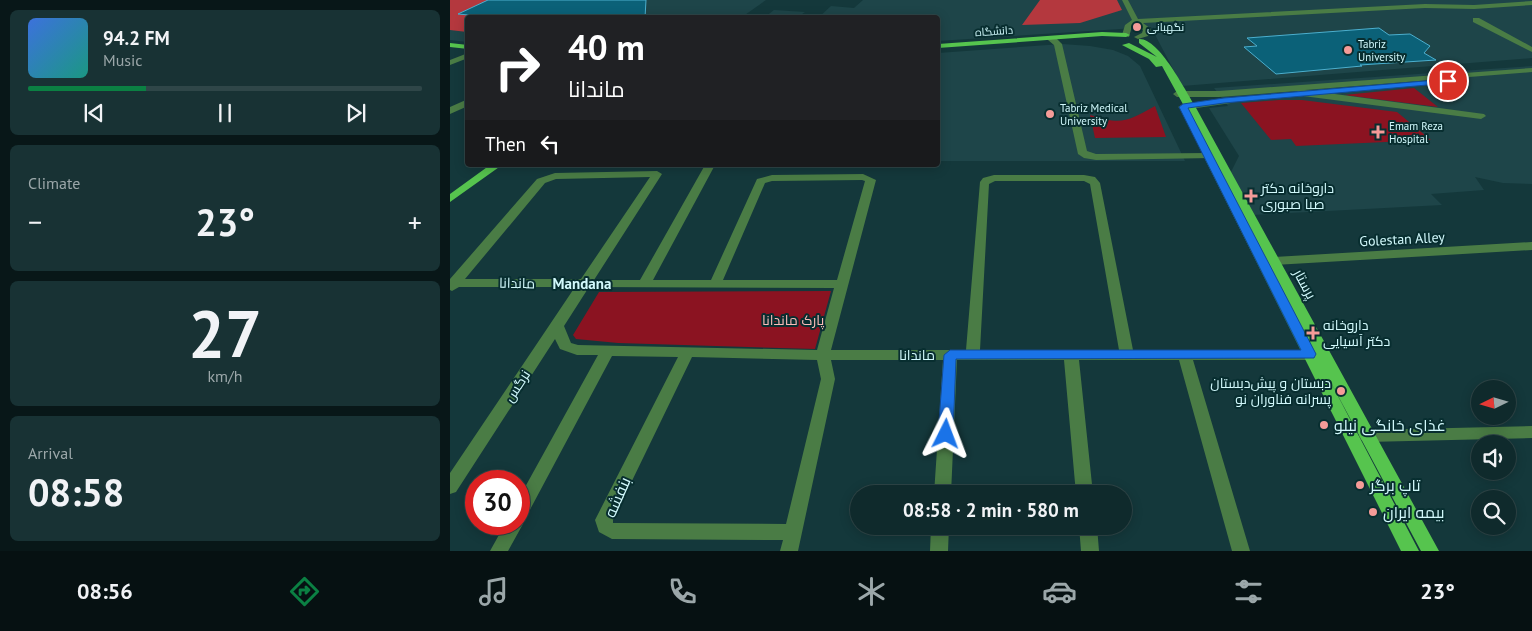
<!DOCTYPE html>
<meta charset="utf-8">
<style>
:root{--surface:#0f2a2c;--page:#183234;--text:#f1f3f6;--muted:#9ba7a9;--line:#2f4648;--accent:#0b8043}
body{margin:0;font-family:"PT Sans",Cairo,sans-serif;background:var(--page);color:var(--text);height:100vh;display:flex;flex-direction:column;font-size:19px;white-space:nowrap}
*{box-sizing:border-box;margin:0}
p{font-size:16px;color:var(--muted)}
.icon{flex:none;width:28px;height:28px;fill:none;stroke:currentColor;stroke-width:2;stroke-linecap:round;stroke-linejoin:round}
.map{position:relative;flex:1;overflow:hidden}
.details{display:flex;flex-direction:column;gap:10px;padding:10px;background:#081718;width:450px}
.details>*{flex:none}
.top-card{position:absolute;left:15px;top:15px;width:475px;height:152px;border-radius:5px;box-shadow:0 2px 12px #0003,0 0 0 1px var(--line);background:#202124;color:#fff;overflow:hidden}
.needle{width:32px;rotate:265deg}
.buttons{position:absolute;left:1021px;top:380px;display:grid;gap:10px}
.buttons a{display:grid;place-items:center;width:45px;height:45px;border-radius:50%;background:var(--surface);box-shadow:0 2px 12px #0003,0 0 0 1px var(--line);font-size:25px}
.speed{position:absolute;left:15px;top:470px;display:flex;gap:10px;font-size:25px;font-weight:700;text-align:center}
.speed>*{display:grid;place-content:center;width:65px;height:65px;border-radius:50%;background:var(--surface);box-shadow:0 2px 12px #0003,0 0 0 1px var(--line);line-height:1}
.speed .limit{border:8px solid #d22;background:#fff;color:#111}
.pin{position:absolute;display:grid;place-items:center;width:42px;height:42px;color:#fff;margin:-21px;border:2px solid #fff;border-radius:50%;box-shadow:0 1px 5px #0007}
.me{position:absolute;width:55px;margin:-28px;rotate:3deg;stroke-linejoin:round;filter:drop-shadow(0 0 4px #0008)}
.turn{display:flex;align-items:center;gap:18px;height:105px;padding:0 20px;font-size:22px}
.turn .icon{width:65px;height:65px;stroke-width:2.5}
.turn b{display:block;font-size:35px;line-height:42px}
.then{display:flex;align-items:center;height:48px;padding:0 20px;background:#0003;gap:10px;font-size:19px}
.big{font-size:38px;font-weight:600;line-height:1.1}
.details .tile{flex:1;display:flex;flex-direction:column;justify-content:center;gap:8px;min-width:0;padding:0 18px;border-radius:8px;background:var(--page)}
.details .dial{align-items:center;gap:0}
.dial b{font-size:65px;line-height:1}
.song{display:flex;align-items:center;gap:15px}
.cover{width:60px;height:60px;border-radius:8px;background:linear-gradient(135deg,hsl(220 70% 55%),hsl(170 70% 35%))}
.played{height:5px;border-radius:2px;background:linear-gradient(90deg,var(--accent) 30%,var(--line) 30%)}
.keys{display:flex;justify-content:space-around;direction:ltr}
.heat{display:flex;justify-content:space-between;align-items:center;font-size:28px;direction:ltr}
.trip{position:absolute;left:400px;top:485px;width:282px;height:50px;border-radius:25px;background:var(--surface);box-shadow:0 2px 12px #0003,0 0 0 1px var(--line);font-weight:600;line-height:50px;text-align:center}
.menu{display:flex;height:80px;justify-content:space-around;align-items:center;background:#061112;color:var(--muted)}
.menu .icon{width:35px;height:35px}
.menu .current{color:var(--accent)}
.menu b{font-size:22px;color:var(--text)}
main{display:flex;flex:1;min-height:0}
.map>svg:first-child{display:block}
.built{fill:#1e4549}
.green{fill:#8b1321}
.forest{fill:#b4383e}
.building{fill:#0b6178;stroke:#4cafce}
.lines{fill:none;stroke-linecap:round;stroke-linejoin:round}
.minor{fill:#4a7c45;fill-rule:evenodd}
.major{fill:#56c44e;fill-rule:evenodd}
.route{fill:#1a73e8;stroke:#114b97}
.poi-dot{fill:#f59b98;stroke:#082e30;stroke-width:2}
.labels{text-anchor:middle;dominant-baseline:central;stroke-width:4;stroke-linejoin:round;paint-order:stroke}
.far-poi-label{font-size:11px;fill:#d2f9fc;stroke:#082e30;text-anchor:start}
.far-street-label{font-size:11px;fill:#d2f9fc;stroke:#082e30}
.poi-label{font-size:14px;fill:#d2f9fc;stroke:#082e30;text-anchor:start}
.street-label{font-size:14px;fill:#d2f9fc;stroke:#082e30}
.park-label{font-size:14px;fill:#fcbbb8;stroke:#082e30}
.neighbourhood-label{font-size:15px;font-weight:bold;fill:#d2f9fc;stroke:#082e30}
.near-poi-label{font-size:16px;fill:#d2f9fc;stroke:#082e30;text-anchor:start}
.near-street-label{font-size:16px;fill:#d2f9fc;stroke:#082e30}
</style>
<main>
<section class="details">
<div class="tile">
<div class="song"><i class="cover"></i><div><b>94.2 FM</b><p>Music</p></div></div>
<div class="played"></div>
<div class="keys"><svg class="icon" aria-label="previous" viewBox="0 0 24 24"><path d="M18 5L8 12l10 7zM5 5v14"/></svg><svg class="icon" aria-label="pause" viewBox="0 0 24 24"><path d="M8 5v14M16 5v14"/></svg><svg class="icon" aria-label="next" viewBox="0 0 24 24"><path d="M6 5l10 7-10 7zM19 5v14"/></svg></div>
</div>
<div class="tile"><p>Climate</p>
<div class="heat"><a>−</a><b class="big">23°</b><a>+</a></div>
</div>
<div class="tile dial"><b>27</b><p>km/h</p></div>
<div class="tile"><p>Arrival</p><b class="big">08:58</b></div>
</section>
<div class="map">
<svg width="1082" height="551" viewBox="0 0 1082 551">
<rect width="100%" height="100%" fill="#14383b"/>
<path class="built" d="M 0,0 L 316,0 L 292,17 L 18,18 L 17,42 L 0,40 Z
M 413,0 L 1082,0 L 1082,58 L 732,86 L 701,27 L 488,41 L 488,18 L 368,18 L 381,6 L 404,8 Z
M 324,10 L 355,12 L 348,17 L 315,17 Z
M 612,44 L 640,46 L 663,50 L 678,56 L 690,66 L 735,161 L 488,161 L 488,53 Z
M 1082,66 L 1082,184 L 1053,183 L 1025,177 L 1034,190 L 981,194 L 992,205 L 801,215 L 779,176 L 789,156 L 759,108 L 778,106 L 764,88 Z"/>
<path class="green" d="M 964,88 L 988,107 L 894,95 Z
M 829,100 L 852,100 L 947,112 L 981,140 L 846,146 L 841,139 L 821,140 L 791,103 Z
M 705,106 L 716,137 L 645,138 L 640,115 C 672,125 676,122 705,106 Z
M 381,291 L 365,349 L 168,343 L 126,339 L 123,335 L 149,292 Z"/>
<path class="forest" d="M 0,0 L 97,0 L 60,17 L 18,18 L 17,32 L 0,30 Z
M 590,0 L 667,0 L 672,10 L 630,23 L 572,25 Z"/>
<path class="building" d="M 38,0 L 196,0 L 195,18 L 50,18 L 8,14 Z
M 929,28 L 939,35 L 960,34 L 980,46 L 974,53 L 986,60 L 910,65 L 912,66 L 826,74 L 794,47 L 807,46 L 797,38 Z"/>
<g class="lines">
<path class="minor" d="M 672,0 L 678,0 L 688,19 L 975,4 L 1024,5 L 1082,1 L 1082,5 L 1024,9 L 975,8 L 693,23 L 701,29 L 698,36 L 688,39 L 684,37 L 692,33 L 693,30 L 686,24 L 682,26 L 679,37 L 672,35 L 675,25 L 682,20 Z
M 1023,18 L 1029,18 L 1082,47 L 1082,52 L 1023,22 Z
M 598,36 L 604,36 L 612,44 L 637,151 L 646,154 L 758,153 L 762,154 L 762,158 L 646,160 L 634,158 L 628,154 L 604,45 L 598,40 Z
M 18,53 L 18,58 L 0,65 L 0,60 Z
M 1082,68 L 1082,72 L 855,90 L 1034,114 L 1036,116 L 1031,119 L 853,96 L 847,91 L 769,97 L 727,97 L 723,94 L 727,91 L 769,91 Z
M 778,98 L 782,101 L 781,103 L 733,110 L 728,107 L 733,104 Z
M 18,99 L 18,106 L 0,114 L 0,107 Z
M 255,165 L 265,165 L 203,280 L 261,280 L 307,179 L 322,175 L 413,174 L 426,180 L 381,350 L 516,350 L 530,182 L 533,178 L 544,175 L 634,175 L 645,177 L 650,183 L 683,350 L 860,350 L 865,352 L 867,355 L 865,358 L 860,360 L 743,360 L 800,551 L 782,551 L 729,360 L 629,360 L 643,494 L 626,494 L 614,360 L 507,360 L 501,494 L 484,494 L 493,360 L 381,360 L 385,379 L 348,551 L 330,551 L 333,540 L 162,539 L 149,532 L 145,520 L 228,357 L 162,356 L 75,519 L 71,521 L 73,524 L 58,551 L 40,551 L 55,524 L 69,524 L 69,498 L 148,355 L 127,355 L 110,349 L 105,339 L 6,492 L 0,494 L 0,473 L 125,287 L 9,287 L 2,291 L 0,290 L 0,279 L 87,179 L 105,173 L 207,171 L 212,174 L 144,280 L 190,280 ZM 200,177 L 131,279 L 15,279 L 95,183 L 106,179 ZM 412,180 L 415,181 L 387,280 L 273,280 L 315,183 L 322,181 ZM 545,181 L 634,181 L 640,184 L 669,350 L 530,350 L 539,184 ZM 139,287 L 384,288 L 367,350 L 128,345 L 121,343 L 114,326 ZM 242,357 L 367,360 L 371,379 L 336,524 L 163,523 L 163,520 Z
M 1082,242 L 1082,250 L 824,265 L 818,261 L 824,257 Z
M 1082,426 L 1082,438 L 917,442 L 911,440 L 909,436 L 911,432 L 917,430 Z
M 481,526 L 499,526 L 498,551 L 480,551 Z
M 629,526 L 647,526 L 649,551 L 631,551 Z"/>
<path class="major" d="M 652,32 L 676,33 L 680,35 L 676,37 L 652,36 L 488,48 L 488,44 Z
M 689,39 C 709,38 735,90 745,106 L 989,551 L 971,551 L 878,377 L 969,551 L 951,551 L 755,159 L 756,157 L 762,157 L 712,66 L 706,67 L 699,59 L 672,45 L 679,43 L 707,57 L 689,43 Z
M 0,43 L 18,45 L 18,49 L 0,47 Z
M 40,165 L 52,165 L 0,202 L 0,194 Z"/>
</g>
<path class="route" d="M 998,79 L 1000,79 L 1000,83 L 774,103 L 738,108 L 866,354 L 864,358 L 506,359 L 503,434 L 501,438 L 496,440 L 490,438 L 488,434 L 494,355 L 500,350 L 851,350 L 729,107 L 733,104 L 774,98 Z"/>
<g class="poi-dot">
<circle cx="687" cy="27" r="5"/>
<circle cx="898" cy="50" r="5"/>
<circle cx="600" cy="114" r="5"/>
<path d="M925.5 124.5h5v5h5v5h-5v5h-5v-5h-5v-5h5z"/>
<path d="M798.5 188.5h5v5h5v5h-5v5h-5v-5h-5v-5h5z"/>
<path d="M860.5 325.5h5v5h5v5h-5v5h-5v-5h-5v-5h5z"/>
<circle cx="891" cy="391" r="5"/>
<circle cx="874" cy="425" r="5"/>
<circle cx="910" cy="485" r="5"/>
<circle cx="923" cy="512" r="5"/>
</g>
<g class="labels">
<g class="far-poi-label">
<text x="697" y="27">نگهبانی</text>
<text x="908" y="44">Tabriz<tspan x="908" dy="13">University</tspan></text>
<text x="610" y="108">Tabriz Medical<tspan x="610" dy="13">University</tspan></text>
<text x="939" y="126">Emam Reza<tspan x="939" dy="13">Hospital</tspan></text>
</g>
<g class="far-street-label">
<text transform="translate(544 31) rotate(-4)">دانشگاه</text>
</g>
<g class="poi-label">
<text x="811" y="188">داروخانه دکتر<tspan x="811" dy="16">صبا صبوری</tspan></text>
<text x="873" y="325">داروخانه<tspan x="873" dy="16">دکتر آسیایی</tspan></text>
<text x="881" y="383" text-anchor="end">دبستان و پیش‌دبستان<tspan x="881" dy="16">پسرانه فناوران نو</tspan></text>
</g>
<g class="street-label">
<text transform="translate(952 239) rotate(-3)">Golestan Alley</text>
<text transform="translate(67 283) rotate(1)">ماندانا</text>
<text transform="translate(855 284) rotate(62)">پرستار</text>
<text x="467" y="355">ماندانا</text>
<text transform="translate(67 386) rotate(-57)">نرگس</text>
</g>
<g class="park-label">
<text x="343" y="320">پارک ماندانا</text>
</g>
<g class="neighbourhood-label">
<text x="132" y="283">Mandana</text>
</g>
<g class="near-poi-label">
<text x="884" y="425">غذای خانگی نیلو</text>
<text x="920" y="485">تاپ برگر</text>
<text x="933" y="512">بیمه ایران</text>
</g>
<g class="near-street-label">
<text transform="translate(167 497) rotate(-66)">بنفشه</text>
</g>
</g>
</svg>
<div class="buttons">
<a><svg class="needle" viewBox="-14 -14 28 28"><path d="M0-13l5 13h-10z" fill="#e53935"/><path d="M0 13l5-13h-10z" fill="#9ba7a9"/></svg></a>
<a><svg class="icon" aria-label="sound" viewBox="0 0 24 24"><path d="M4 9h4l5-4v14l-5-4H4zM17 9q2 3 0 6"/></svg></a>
<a><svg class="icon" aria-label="search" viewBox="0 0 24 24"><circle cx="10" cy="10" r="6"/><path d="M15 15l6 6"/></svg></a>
</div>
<div class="speed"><div class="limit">30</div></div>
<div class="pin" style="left:998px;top:81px;background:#d93025"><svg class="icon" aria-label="arrive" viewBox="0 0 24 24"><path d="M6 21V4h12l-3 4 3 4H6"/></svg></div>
<svg class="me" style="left:496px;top:434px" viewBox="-20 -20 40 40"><path d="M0-17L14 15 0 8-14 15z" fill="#1a73e8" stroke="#fff" stroke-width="4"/></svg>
<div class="trip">08:58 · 2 min · 580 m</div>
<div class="top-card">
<div class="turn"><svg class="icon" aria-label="right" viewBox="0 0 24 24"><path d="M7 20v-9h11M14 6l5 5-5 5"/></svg><div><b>40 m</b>ماندانا</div></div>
<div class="then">Then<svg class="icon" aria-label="left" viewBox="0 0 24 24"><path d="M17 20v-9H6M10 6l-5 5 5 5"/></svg></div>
</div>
</div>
</main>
<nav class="menu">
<b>08:56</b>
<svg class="icon current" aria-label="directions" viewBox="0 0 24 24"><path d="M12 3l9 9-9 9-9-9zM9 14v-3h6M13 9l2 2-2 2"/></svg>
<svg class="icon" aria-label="music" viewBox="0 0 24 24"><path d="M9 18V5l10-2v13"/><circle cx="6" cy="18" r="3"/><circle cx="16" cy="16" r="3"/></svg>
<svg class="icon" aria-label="phone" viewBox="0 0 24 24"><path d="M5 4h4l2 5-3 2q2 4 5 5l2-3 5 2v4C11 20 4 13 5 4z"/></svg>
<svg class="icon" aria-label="climate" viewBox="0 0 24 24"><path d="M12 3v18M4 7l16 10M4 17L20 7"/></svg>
<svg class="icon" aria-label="car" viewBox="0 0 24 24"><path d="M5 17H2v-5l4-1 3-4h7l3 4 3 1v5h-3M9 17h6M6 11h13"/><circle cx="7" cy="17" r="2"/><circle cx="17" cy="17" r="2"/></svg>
<svg class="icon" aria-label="filters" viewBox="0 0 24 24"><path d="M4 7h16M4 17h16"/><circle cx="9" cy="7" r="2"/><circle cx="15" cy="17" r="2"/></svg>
<b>23°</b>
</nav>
